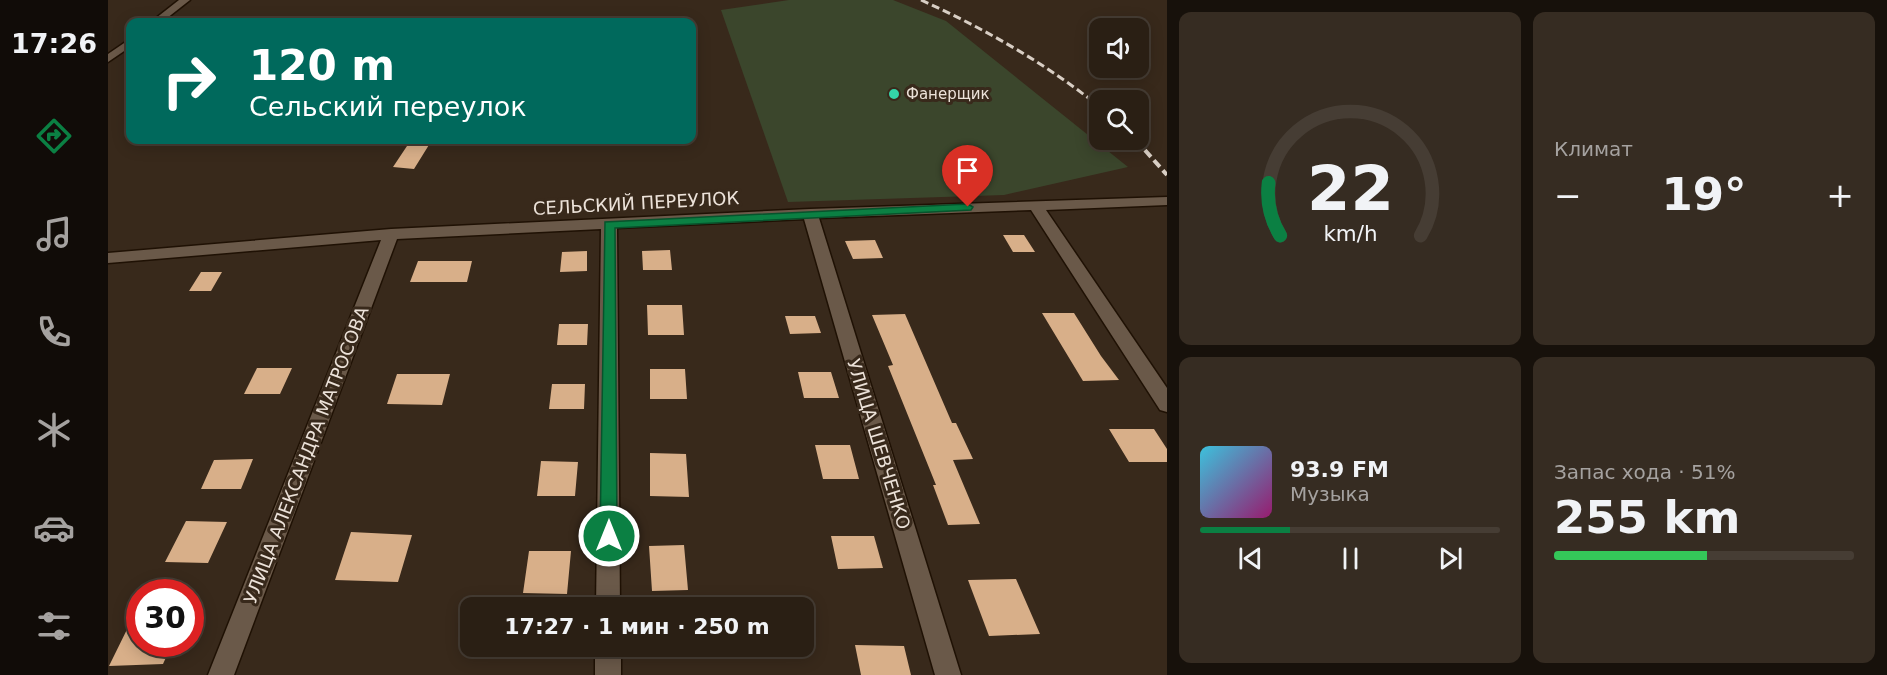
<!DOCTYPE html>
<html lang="ru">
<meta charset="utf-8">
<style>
:root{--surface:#2a1f14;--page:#362c22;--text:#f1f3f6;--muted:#a5a2a0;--line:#463d34;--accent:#0b8043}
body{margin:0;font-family:"DejaVu Sans",sans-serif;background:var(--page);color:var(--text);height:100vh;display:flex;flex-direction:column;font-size:22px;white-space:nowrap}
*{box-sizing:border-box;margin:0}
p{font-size:20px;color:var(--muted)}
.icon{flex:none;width:33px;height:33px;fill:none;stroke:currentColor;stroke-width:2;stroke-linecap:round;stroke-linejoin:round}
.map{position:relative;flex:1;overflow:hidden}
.sheet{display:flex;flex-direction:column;gap:12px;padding:12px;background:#17110b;width:720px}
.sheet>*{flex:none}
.banner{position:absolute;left:18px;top:18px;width:570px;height:126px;border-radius:12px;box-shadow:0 3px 15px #0003,0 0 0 2px var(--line);background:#00695c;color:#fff;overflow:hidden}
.fabs{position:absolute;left:981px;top:18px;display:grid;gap:12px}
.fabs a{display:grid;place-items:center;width:60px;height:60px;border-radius:12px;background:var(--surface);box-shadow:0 3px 15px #0003,0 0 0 2px var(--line);font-size:30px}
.speed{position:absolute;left:18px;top:579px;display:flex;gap:12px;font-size:30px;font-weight:700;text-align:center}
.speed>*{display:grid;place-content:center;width:78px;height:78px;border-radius:50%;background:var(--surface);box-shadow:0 3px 15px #0003,0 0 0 2px var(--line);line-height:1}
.speed .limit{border:9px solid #d22;background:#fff;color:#111}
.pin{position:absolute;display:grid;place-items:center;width:51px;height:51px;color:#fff;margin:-62px -26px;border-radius:50% 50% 50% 0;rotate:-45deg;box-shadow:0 0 6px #0007}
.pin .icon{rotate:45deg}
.me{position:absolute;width:66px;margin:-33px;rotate:0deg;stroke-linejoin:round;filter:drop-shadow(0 0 4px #0008)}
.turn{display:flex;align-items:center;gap:21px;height:126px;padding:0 24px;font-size:27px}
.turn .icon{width:78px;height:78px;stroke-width:2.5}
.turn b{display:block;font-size:42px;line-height:51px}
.big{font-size:45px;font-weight:700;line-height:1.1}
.sheet .card{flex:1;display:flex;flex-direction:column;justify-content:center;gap:9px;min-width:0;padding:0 21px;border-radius:12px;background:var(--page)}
.sheet .dial{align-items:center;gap:0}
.dial svg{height:156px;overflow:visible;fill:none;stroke:var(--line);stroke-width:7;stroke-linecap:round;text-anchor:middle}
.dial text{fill:var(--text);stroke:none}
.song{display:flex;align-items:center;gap:18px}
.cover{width:72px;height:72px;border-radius:9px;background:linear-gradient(135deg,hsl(190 70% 55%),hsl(320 70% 35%))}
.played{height:6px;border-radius:3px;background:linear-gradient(90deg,var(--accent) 30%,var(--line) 30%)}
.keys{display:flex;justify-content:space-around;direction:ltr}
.heat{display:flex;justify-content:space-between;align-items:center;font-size:33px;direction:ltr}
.charge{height:9px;border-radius:4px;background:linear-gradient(90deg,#34c759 51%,var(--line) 0)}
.sheet .tiles{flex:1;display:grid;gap:12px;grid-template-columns:repeat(2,1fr)}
.trip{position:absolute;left:352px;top:597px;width:354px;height:60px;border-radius:12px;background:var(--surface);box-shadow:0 3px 15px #0003,0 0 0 2px var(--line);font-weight:700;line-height:60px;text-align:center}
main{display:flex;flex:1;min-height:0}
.tabs{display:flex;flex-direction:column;width:108px;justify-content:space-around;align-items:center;background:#110c08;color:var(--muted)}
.tabs .icon{width:42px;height:42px}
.tabs .selected{color:var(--accent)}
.tabs b{font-size:27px;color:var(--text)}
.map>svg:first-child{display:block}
.green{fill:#3b462c}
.building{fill:#d8af89}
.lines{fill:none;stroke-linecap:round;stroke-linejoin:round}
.street-casing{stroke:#1f1104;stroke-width:3}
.street{fill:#6a5949;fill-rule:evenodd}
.rail-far1{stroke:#d8cec4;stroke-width:3;stroke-dasharray:8 4;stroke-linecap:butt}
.rail{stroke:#d8cec4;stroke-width:4;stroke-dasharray:9 4.5;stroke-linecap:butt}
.route{fill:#0b8043;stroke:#07532c;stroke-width:1.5}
.poi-dot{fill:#34d4a8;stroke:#38291b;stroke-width:2}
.labels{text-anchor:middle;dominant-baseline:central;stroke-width:6;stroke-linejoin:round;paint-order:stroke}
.far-poi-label{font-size:15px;fill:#ece2d9;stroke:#38291b;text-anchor:start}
.street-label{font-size:18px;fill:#ece2d9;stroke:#38291b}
</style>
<main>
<nav class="tabs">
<b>17:26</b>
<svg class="icon selected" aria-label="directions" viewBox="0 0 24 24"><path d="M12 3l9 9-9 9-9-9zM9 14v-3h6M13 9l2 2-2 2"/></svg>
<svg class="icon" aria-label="music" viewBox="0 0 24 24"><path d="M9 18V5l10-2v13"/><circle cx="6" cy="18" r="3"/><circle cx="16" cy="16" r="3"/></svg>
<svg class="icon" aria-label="phone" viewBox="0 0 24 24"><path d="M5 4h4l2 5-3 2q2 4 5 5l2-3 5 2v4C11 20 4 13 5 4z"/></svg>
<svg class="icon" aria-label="climate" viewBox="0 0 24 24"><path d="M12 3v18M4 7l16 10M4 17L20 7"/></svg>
<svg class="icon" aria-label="car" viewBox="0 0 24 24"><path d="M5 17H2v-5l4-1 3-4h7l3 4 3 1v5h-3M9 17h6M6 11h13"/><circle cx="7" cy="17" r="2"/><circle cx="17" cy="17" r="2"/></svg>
<svg class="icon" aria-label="filters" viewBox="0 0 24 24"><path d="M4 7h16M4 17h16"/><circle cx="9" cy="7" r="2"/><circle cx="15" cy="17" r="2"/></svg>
</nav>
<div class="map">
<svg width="1059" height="675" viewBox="0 0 1059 675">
<rect width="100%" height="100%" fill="#38291b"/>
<path class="green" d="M 681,0 L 785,0 L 838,21 L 1020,167 L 896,195 L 680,202 L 613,10 Z"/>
<path class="building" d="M 303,140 L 324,140 L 306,169 L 285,167 Z
M 895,235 L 916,235 L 927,252 L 905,252 Z
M 767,240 L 775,258 L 745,259 L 737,241 Z
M 562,250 L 564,270 L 535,270 L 534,251 Z
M 479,251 L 479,271 L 452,272 L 454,252 Z
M 310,261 L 364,261 L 359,282 L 302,282 Z
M 93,272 L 114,272 L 103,291 L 81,291 Z
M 539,305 L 574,305 L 576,335 L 540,335 Z
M 934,313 L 966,313 L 993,356 L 1011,380 L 975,381 Z
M 797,314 L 844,423 L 848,423 L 865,459 L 845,460 L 872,524 L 840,525 L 825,485 L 828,485 L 780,366 L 785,365 L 764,315 Z
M 677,316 L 707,316 L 713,333 L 682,334 Z
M 451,324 L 480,324 L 479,345 L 449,345 Z
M 149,368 L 184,368 L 172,394 L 136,394 Z
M 542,369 L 577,369 L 579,399 L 542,399 Z
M 690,372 L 723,372 L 731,398 L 696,398 Z
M 289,374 L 342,374 L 334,405 L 279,404 Z
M 444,384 L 477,384 L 476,409 L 441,409 Z
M 1001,429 L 1046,429 L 1059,449 L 1059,462 L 1021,462 Z
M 707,445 L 742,445 L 751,479 L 715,479 Z
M 542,453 L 578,454 L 581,497 L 542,496 Z
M 145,459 L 133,489 L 93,489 L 106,460 Z
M 433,461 L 470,462 L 467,496 L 429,496 Z
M 78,521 L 119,522 L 100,563 L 57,562 Z
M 243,532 L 304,535 L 290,582 L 227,580 Z
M 723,536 L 766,536 L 775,568 L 730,569 Z
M 576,545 L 580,590 L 544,591 L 541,546 Z
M 421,551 L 463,551 L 459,594 L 415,593 Z
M 908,579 L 932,634 L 881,636 L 860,580 Z
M 32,603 L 32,644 L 64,644 L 55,664 L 1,666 Z
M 747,645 L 796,646 L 803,675 L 753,675 Z"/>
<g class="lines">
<defs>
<path id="street" d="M 71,0 L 82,0 L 54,22 L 43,22 Z
M 22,39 L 22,47 L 0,62 L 0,54 Z
M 1059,197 L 1059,205 L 938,210 L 1059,388 L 1059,412 L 1052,410 L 923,210 L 711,218 L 853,675 L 827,675 L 696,219 L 509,228 L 512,608 L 488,608 L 493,229 L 289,239 L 126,675 L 100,675 L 273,240 L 0,263 L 0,253 L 283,229 L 702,209 Z
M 487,646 L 513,646 L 513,675 L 487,675 Z"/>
</defs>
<use href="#street" class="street-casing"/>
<use href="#street" class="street"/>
<path class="rail-far1" d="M 813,0 C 877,29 937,63 992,107"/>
<path class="rail" d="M 1028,140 L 1059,175"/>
</g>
<path class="route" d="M 860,204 L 865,207 L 863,210 L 507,228 L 509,536 L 507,542 L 501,544 L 494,542 L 492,536 L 497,222 Z"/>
<circle class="poi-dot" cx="786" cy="94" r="6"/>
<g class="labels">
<g class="far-poi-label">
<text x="798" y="94">Фанерщик</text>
</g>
<g class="street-label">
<text transform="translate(528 203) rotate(-3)">СЕЛЬСКИЙ ПЕРЕУЛОК</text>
<text transform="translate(771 444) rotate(73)">УЛИЦА ШЕВЧЕНКО</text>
<text transform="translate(198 455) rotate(-69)">УЛИЦА АЛЕКСАНДРА МАТРОСОВА</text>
</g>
</g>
</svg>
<div class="fabs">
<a><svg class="icon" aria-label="sound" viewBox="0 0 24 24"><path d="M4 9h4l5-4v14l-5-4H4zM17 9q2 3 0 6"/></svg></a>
<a><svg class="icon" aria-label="search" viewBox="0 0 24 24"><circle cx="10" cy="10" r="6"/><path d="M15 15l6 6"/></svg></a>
</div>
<div class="speed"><div class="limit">30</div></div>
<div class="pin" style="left:860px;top:207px;background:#d93025"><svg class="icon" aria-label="arrive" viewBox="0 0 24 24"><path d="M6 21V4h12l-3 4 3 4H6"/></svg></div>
<svg class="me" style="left:501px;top:536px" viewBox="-20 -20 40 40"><circle r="17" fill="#0b8043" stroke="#fff" stroke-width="3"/><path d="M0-11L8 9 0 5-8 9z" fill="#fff"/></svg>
<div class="trip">17:27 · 1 мин · 250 m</div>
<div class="banner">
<div class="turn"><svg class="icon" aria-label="right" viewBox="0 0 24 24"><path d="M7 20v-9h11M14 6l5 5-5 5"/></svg><div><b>120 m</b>Сельский переулок</div></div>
</div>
</div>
<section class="sheet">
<div class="tiles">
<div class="card dial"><svg viewBox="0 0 100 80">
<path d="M14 69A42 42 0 1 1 86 69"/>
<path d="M14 69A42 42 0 0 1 8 42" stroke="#0b8043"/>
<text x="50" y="56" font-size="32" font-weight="700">22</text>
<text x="50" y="72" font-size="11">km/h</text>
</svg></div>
<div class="card"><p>Климат</p>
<div class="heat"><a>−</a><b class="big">19°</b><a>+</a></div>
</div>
<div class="card">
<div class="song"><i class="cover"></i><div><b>93.9 FM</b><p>Музыка</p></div></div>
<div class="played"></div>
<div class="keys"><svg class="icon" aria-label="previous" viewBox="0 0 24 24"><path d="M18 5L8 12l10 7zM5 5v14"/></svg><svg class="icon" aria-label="pause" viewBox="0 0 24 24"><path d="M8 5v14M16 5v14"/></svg><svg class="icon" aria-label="next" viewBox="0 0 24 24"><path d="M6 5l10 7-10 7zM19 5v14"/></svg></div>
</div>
<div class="card"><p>Запас хода · 51%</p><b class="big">255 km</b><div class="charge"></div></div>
</div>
</section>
</main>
